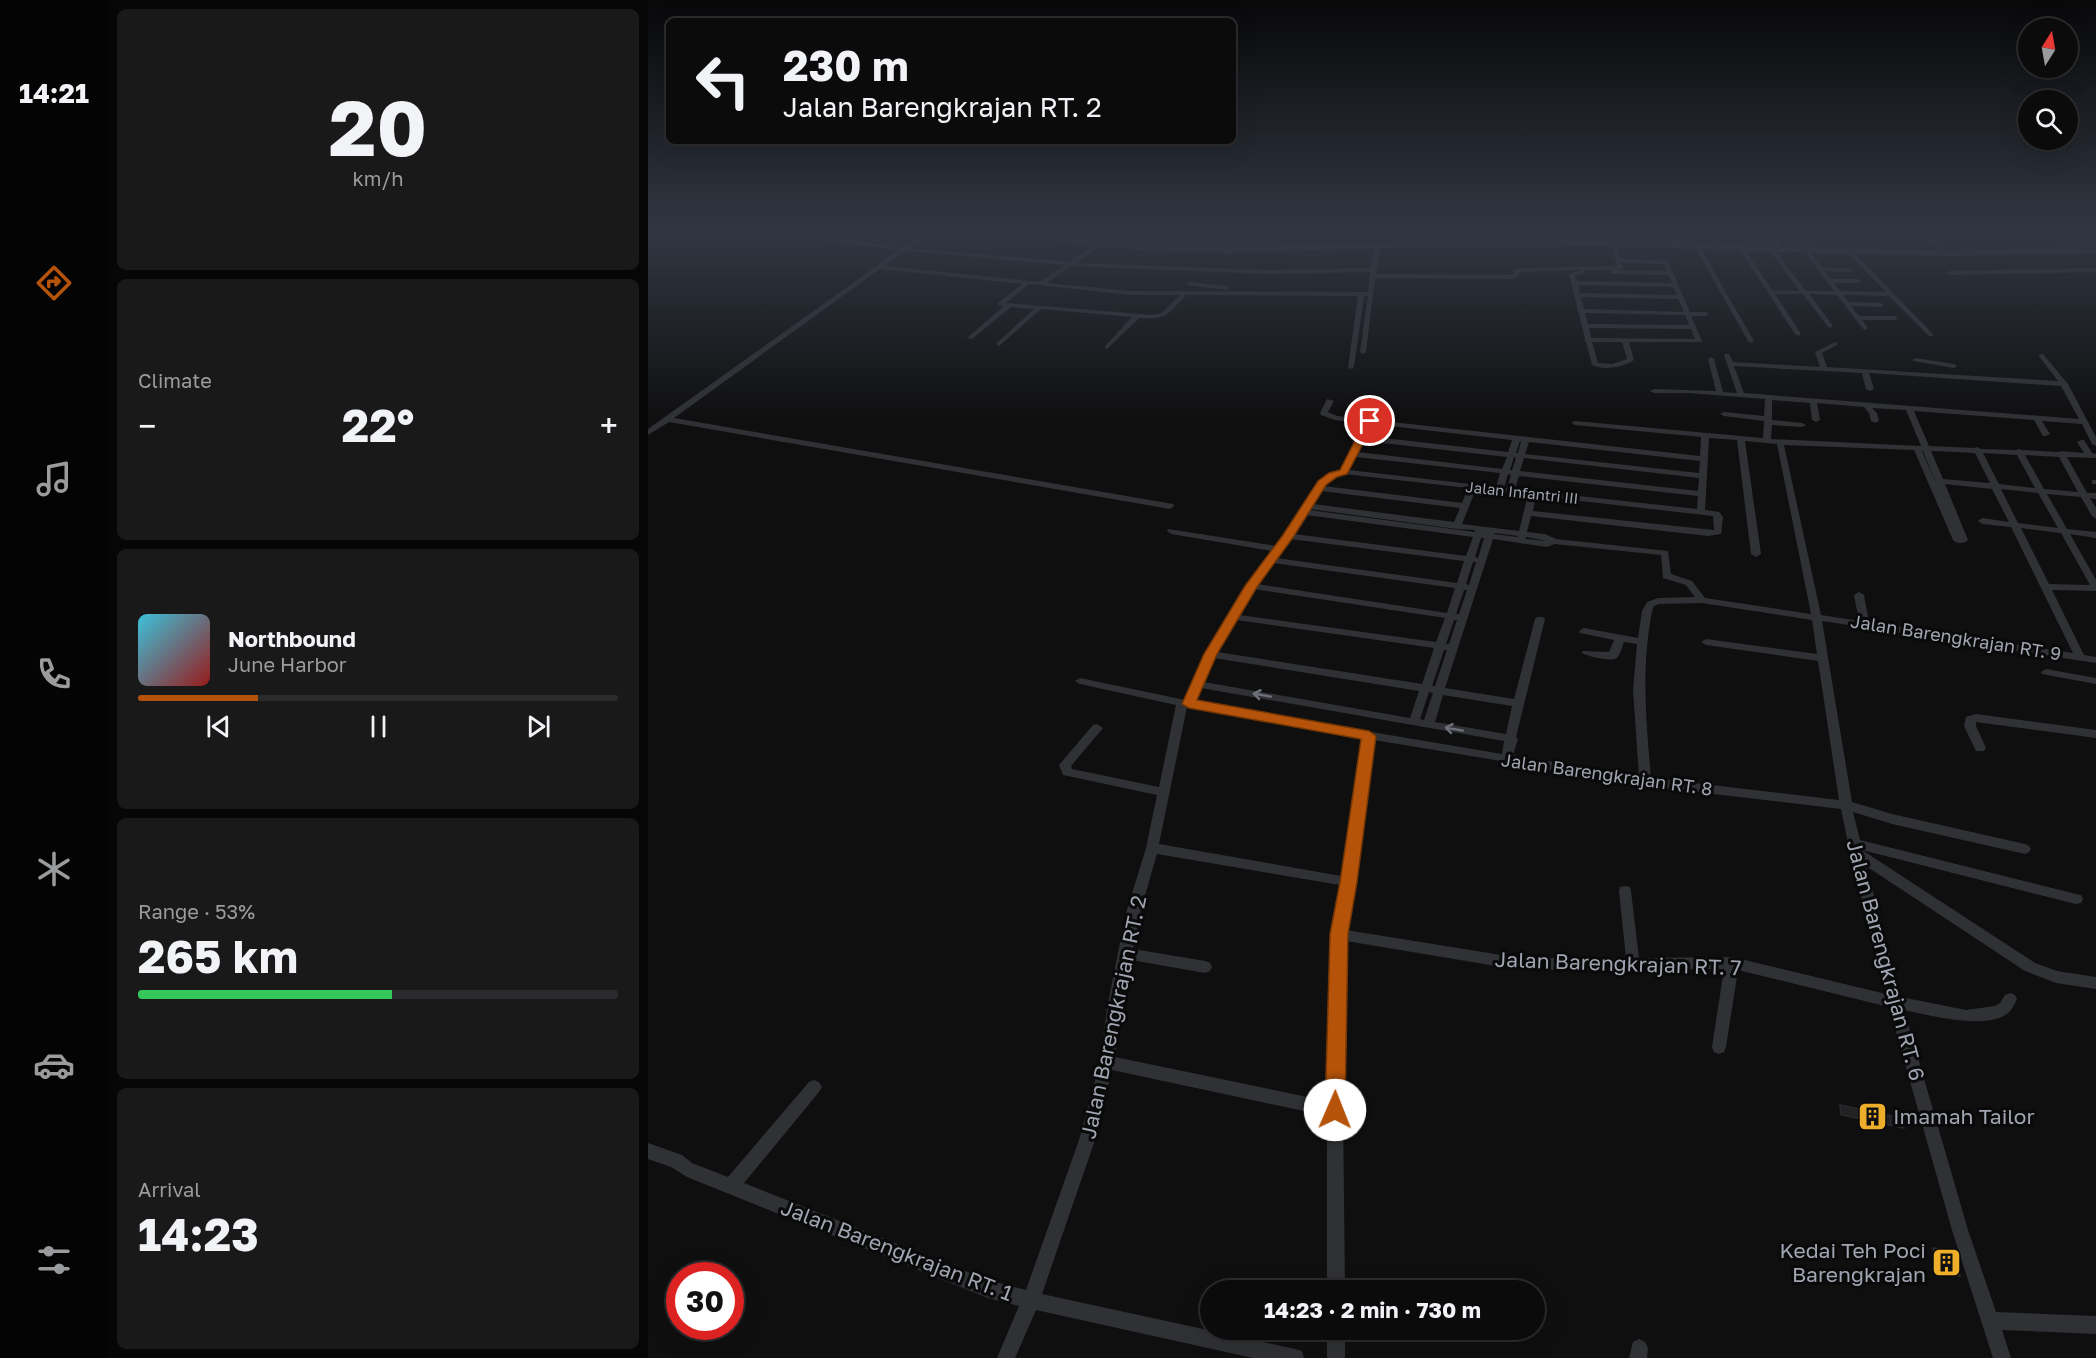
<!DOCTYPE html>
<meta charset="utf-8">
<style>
:root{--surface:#0b0b0c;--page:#19191a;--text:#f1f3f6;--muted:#9a9b9d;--line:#2b2b2d;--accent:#b45309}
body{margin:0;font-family:"Golos Text",sans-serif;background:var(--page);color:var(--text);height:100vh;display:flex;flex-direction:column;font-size:22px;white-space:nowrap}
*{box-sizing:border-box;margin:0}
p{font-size:20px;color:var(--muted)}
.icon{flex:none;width:33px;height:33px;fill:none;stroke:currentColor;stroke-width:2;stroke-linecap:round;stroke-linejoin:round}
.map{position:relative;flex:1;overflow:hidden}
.side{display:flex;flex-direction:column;gap:9px;padding:9px;background:#060607;width:540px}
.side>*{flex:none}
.top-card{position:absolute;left:18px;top:18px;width:570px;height:126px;border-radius:9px;box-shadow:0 6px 24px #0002,0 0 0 2px var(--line);background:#0b0b0c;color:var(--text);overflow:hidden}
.needle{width:39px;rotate:11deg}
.tools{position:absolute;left:1370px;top:18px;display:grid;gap:12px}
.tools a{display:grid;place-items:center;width:60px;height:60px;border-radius:50%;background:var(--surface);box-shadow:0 6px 24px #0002,0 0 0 2px var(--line);font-size:30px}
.speed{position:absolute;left:18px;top:1262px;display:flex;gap:12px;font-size:30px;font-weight:700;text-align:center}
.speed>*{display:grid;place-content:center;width:78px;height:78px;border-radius:50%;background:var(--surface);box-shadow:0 6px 24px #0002,0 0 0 2px var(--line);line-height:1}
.speed .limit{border:9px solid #d22;background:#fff;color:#111}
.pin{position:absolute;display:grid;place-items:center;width:51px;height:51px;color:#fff;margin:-26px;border:3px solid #fff;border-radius:50%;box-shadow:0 2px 6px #0007}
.me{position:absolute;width:66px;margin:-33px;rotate:1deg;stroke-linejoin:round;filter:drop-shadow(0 0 4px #0008)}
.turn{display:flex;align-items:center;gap:21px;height:126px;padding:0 18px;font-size:27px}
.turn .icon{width:78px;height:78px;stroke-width:2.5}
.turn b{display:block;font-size:42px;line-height:51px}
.big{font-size:45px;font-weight:700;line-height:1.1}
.side .tile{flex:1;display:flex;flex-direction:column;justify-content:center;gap:9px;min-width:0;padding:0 21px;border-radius:9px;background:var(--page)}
.side .dial{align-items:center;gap:0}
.dial b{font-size:78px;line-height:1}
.song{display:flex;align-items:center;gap:18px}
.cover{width:72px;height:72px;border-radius:9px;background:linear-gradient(135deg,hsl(190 70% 55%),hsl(0 70% 35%))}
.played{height:6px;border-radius:3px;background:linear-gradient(90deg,var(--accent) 25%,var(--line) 25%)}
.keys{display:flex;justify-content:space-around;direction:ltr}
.heat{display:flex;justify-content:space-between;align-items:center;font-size:33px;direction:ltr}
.charge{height:9px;border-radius:4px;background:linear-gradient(90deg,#34c759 53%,var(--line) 0)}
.trip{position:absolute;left:552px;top:1280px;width:345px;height:60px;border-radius:30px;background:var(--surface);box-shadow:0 6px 24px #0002,0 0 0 2px var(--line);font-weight:700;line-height:60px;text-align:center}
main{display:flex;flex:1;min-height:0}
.dock{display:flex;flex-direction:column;width:108px;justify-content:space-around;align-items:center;background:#040405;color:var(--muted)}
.dock .icon{width:42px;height:42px}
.dock .on{color:var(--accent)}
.dock b{font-size:27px;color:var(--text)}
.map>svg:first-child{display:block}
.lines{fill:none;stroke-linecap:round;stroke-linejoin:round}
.canal{fill:#262d33;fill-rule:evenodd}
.building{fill:#222224;stroke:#29292c;stroke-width:1.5}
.minor{fill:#303135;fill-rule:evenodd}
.oneway{stroke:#6e7179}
.route{fill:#b45309;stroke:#753606;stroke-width:1.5}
.labels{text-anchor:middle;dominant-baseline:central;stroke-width:6;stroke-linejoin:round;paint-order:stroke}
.far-street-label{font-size:15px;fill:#a0a5b1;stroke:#0a0a0b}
.street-label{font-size:18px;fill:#a0a5b1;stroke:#0a0a0b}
.near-street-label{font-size:21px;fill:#a0a5b1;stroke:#0a0a0b}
.near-poi-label{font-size:21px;fill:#a0a5b1;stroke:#0a0a0b;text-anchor:start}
</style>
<main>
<nav class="dock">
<b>14:21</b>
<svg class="icon on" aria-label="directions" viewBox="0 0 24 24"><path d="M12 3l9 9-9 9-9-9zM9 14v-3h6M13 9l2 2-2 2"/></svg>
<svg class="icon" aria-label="music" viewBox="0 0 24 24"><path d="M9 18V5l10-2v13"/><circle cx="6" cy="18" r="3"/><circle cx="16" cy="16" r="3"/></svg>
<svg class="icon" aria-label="phone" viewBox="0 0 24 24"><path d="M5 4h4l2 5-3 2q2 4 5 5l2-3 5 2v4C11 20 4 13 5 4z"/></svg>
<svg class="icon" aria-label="climate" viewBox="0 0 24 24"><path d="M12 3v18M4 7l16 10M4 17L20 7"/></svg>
<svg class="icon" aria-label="car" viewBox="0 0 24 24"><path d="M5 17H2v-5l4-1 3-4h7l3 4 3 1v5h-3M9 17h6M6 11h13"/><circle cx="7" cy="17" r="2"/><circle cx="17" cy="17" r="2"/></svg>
<svg class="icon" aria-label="filters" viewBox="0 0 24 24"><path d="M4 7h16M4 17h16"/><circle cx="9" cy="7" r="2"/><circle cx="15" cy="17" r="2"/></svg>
</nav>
<section class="side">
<div class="tile dial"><b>20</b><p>km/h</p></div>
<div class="tile"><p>Climate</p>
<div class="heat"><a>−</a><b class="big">22°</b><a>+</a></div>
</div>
<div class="tile">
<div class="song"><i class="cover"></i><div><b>Northbound</b><p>June Harbor</p></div></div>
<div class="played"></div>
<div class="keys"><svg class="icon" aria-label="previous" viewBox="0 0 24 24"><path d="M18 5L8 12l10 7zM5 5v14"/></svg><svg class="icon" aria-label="pause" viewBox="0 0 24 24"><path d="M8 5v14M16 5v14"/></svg><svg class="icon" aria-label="next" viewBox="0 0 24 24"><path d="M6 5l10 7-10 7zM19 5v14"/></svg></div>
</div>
<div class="tile"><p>Range · 53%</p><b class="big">265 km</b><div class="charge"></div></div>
<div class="tile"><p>Arrival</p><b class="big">14:23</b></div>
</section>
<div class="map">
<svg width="1448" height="1358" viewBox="0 0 1448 1358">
<rect width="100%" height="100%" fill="#0f0f10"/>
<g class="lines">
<path class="canal" d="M 352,230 L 562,246 L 931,238 L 1284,250 L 1448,245 L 1448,249 L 1284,254 L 931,242 L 562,250 L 354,232 Z"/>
</g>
<path class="building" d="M 1192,1105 L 1255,1118 L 1256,1128 L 1193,1115 Z
M 1285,1248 L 1305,1251 L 1312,1276 L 1292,1273 Z"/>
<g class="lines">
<path class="minor" d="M 107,230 L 255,247 L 283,230 L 288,230 L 262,248 L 421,262 L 447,245 L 311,230 L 325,230 L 493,246 L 578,249 L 688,245 L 948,242 L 1025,245 L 1023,231 L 1026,230 L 1029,231 L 1030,245 L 1254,252 L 1294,252 L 1280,240 L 1282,237 L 1301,252 L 1424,250 L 1409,240 L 1411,237 L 1432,250 L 1448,249 L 1448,253 L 1300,256 L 1207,254 L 1285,334 L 1285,336 L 1281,336 L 1241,296 L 1195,295 L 1200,302 L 1233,303 L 1236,305 L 1233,307 L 1203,306 L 1211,316 L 1247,316 L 1250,318 L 1247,320 L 1214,320 L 1220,328 L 1217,330 L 1215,329 L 1189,295 L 1161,294 L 1185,326 L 1182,328 L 1180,327 L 1155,294 L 1127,294 L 1153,334 L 1150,336 L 1147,334 L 1092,250 L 1053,249 L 1106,341 L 1103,343 L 1100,341 L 1048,249 L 969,246 L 973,259 L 1012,260 L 1015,258 L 1020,261 L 1042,312 L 1058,312 L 1061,314 L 1058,316 L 1043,316 L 1054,341 L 1053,342 L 981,342 L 986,360 C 975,367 956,371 944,365 L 938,342 L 936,340 L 937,339 L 921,274 L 934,270 L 872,272 L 870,277 L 865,279 L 727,278 L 718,352 L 715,354 L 712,352 L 720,296 L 716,296 L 706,367 L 703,369 L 700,367 L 710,296 L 538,295 C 520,314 519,320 491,318 L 459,349 L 457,348 L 457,346 L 484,317 L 393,309 L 351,346 L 348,344 L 349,343 L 386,309 L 363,307 L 324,339 L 319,338 L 356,306 L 350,305 L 350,303 L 374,284 L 232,269 L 26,418 L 525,504 L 526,506 L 522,509 L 21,422 L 0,435 L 0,429 L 251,250 L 109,232 ZM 453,246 L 493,250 L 578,253 L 726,248 L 722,268 L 619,270 L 428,263 ZM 948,246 L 964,246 L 969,266 L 871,268 L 866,270 L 864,275 L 728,274 L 732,248 ZM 257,251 L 417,265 L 392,282 L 236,266 ZM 1098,251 L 1122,251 L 1152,291 L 1124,290 ZM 1128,252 L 1157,252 L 1186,291 L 1158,291 ZM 1162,253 L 1201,254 L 1238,292 L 1192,291 L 1186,283 L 1210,283 L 1213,281 L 1210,279 L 1183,279 L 1176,271 L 1203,272 L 1205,271 L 1205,269 L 1174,267 ZM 973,263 L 1016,264 L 1019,271 L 965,270 L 962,272 L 965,274 L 1020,275 L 1024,283 L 929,281 L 927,275 L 937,273 L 936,270 L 972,270 L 975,268 ZM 423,266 L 619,274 L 722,272 L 720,292 L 483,291 L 399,283 ZM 381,284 L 483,295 L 532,295 L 514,313 L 504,315 L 358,303 ZM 930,285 L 1025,287 L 1029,295 L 932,293 ZM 933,297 L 1030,299 L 1036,312 L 936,309 ZM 937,313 L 1037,315 L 1041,325 L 940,324 ZM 941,328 L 1043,329 L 1047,339 L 943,338 ZM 944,342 L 974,342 L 979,359 L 964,364 L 950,363 Z
M 992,230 L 1010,230 L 1007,232 Z
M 1064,230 L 1070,230 L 1071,244 L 1066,243 Z
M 1128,232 L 1131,234 L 1132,245 L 1129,247 L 1126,245 L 1125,234 Z
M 1448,268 L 1448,272 L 1301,275 L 1298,273 L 1301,271 Z
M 541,282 L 579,286 L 582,288 L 579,290 L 539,285 L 539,283 Z
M 1187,342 L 1189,343 L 1189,345 L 1174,353 L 1179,367 L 1410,381 L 1390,355 L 1395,354 L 1420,384 L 1448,437 L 1448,446 L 1444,444 L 1434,424 L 1394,421 L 1402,434 L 1398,436 L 1395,436 L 1386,420 L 1266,411 L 1281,446 L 1326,448 L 1329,447 L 1333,449 L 1368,450 L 1371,449 L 1374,450 L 1410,452 L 1413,451 L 1436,453 L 1429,442 L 1433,440 L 1436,440 L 1444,453 L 1448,454 L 1448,458 L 1419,457 L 1439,493 L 1448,493 L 1448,499 L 1442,498 L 1448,508 L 1448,519 L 1444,516 L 1433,497 L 1399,494 L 1419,529 L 1448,532 L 1448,538 L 1422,534 L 1448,580 L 1448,591 L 1404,590 L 1436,655 L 1448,657 L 1448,663 L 1174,621 L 1204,802 L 1244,814 L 1377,844 L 1381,846 L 1383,849 L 1381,852 L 1377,854 L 1244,824 L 1205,812 L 1212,840 L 1428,894 L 1433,895 L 1435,899 L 1433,903 L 1428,904 L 1214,850 L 1387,963 L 1409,971 L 1448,977 L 1448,989 L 1408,983 L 1377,971 L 1218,866 L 1253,997 L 1318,1010 L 1347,1006 L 1352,1003 L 1357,995 L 1362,993 L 1367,995 L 1369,999 C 1367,1003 1365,1008 1362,1011 C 1343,1032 1281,1015 1256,1010 L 1320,1230 L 1348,1312 L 1448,1316 L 1448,1334 L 1354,1330 L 1363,1358 L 1345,1358 L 1304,1230 L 1241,1007 L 1090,970 L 1078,1047 L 1076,1052 L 1071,1054 L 1066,1052 L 1064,1047 L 1076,969 L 872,970 L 698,941 L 695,1110 L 697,1290 L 679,1290 L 679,1116 L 464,1070 L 447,1140 L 394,1294 L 647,1349 L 654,1351 L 656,1358 L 605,1358 L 388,1310 L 367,1358 L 349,1358 L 371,1306 L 340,1298 L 39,1177 L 23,1167 L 0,1159 L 0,1143 L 34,1155 L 44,1163 L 80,1177 L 161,1082 L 166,1080 L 171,1082 L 174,1087 L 171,1092 L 96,1183 L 340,1280 L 378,1290 L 431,1140 L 452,1062 L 459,1008 L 478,913 L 498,848 L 509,795 L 415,775 L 411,765 L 445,725 L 449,724 L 455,728 L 423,766 L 424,769 L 511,787 L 528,705 L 432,684 L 427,681 L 432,678 L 537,700 L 558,654 L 598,586 L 624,551 L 523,534 L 519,531 L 520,529 L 628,546 L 671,481 L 682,473 L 693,470 L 717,424 L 687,420 L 673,415 L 672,413 L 679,399 L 686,401 L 680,412 L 689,416 L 1052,456 L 1053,437 L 927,425 L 923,423 L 927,421 L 1115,438 L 1116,421 L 1076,416 L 1072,414 L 1076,412 L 1116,416 L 1117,399 L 1041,393 L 1006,393 L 1002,391 L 1006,389 L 1068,391 L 1060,359 L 1063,357 L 1066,359 L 1075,392 L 1089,393 L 1076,355 L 1077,354 L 1081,354 L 1085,362 L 1172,367 L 1167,352 ZM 1086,366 L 1214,373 L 1218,389 L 1222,391 L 1226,389 L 1221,373 L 1413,386 L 1431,419 L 1096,393 ZM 1124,400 L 1162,403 L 1164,420 L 1168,422 L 1172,420 L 1169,403 L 1216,407 L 1221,413 L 1223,421 L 1227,423 L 1231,421 L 1229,413 L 1224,408 L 1258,410 L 1273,446 L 1123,439 L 1124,425 L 1154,427 L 1158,425 L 1154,423 L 1124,420 ZM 724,424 L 864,440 L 860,452 L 718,436 ZM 1061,438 L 1089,440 L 1103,554 L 1108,557 L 1113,554 L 1097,441 L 1129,444 L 1163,614 L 1057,598 L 1044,581 L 1023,574 L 1020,551 L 908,539 L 897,534 L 879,532 L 883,516 L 1060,536 L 1073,534 L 1075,517 L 1071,512 L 1057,510 ZM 716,441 L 859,457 L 854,469 L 710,452 ZM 872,441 L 873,441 L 870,453 L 868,453 ZM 881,442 L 1052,461 L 1051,473 L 877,454 ZM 1136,445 L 1266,450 L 1305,540 C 1308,544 1317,544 1320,540 L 1297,484 L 1344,489 L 1361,522 L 1334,518 L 1330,521 L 1334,524 L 1363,527 L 1425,653 L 1221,622 L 1216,595 L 1211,592 L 1206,595 L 1211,621 L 1173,615 ZM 1274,451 L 1275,451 L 1290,488 ZM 1283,451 L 1327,453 L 1342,483 L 1295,479 ZM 1335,453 L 1369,455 L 1387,488 L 1351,484 ZM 1377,455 L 1411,457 L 1430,492 L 1396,489 ZM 708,457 L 852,473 L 848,487 L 701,470 ZM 866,457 L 868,458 L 864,470 L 862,470 ZM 876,458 L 1051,478 L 1050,491 L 872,471 ZM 696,474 L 820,488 L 814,503 L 676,486 L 688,477 ZM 860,474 L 863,475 L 859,488 L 856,488 ZM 871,476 L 1050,496 L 1049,509 L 867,489 ZM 828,489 L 880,495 L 871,531 L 814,524 ZM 1353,489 L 1390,493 L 1410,528 L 1370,523 ZM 673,491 L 812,508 L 806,522 L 665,504 ZM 888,496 L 1065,516 L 1066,530 L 885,511 ZM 662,509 L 809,529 L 827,530 L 827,532 L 661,510 ZM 658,515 L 825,537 L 818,556 L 646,534 ZM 1373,528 L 1413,533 L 1442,585 L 1401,584 ZM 847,533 L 870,536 L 869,537 L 846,534 ZM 878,537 L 899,541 L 878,539 ZM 833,538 L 836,538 L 830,558 L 827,557 ZM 642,539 L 816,561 L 809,583 L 628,558 ZM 845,539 L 899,547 L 907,544 L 1013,555 L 1015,578 L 1038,585 L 1047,597 L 1010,598 L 999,602 L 994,611 L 990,638 L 936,628 L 931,631 L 932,633 L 966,640 L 961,652 L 935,651 L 934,653 C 938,656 961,661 967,659 C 972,657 974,647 976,642 L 989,644 L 985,690 L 991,777 L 865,755 L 870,739 L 868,737 L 897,619 L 895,617 L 889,617 L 887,619 L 866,699 L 797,688 ZM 825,562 L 828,562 L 821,585 L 818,584 ZM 625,563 L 807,588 L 799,613 L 609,584 ZM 606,589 L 797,618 L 788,642 L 591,615 ZM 816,590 L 819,590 L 811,614 L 808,614 ZM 1054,603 L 1164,620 L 1169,654 L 1058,639 L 1053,642 L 1058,645 L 1170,661 L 1191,800 L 1003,778 C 998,720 993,670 1004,611 L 1006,606 L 1011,604 ZM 588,620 L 786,648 L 774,684 L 569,652 ZM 806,620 L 809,620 L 801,644 L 798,644 ZM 796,650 L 799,650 L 787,686 L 784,686 ZM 566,658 L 771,691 L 762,718 L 556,682 ZM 553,688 L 856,741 L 854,754 L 547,702 ZM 781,692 L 785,693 L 776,720 L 772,719 ZM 795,695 L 864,706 L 858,734 L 787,722 ZM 539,707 L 715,738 L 693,876 L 511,844 ZM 726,740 L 853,761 L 858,764 L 862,763 L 997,786 L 1193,809 L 1202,853 L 1238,994 L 1084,957 L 991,958 L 983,891 L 982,887 L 977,886 L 972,887 L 971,891 L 978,958 L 872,958 L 698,930 L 705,886 L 707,882 L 706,879 ZM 509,854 L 692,885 L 684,934 L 679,1101 L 467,1057 L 473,1008 L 483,960 L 557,973 L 562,971 L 564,967 L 562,963 L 557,961 L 485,949 L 492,913 Z
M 1267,358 L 1306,364 L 1309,366 L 1306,368 L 1265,361 L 1265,359 Z
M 1444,480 L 1448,480 L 1448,484 L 1444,484 Z
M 1398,669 L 1448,678 L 1448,684 L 1394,674 L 1393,672 Z
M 1328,714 L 1448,730 L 1448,738 L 1328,722 L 1328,726 L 1338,748 L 1336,751 L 1328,751 L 1316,726 L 1318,717 Z
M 679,1329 L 697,1329 L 697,1358 L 679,1358 Z
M 991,1339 L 997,1342 L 1000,1348 L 999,1358 L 981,1358 L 985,1342 Z"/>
</g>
<defs><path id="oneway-shaft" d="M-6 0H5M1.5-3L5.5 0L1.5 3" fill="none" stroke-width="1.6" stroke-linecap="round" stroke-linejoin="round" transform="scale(1.5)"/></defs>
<g class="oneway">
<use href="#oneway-shaft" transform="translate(614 695) rotate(-170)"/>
<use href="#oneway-shaft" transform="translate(806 729) rotate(-170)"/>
</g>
<linearGradient id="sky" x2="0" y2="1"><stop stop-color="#080809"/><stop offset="0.55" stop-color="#313742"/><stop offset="1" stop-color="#313742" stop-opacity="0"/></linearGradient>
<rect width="1448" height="420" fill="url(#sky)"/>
<path class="route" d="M 718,419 L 727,421 L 699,474 L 689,477 L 678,485 L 646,536 L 609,587 L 569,654 L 549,700 L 721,731 L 728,736 L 709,882 L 700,934 L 697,1110 L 694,1117 L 687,1120 L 680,1117 L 677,1110 L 682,934 L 692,882 L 713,739 L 541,708 L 534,704 L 556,654 L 597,586 L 635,535 L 670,481 L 681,473 L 692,470 Z"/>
<defs>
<symbol id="building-square" viewBox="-11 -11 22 22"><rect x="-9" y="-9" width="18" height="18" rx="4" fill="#eeae2a" stroke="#0a0a0b"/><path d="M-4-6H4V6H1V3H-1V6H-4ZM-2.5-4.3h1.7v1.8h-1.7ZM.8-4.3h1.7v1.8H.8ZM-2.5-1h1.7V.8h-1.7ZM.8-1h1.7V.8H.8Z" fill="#111"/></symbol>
</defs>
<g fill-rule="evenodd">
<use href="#building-square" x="1208" y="1100" width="33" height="33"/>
<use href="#building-square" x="1282" y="1246" width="33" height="33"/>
</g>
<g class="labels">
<g class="far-street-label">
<text transform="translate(874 492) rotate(6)">Jalan Infantri III</text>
</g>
<g class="street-label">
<text transform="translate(1308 637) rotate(9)">Jalan Barengkrajan RT. 9</text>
<text transform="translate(959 774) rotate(8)">Jalan Barengkrajan RT. 8</text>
</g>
<g class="near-street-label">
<text transform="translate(1238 960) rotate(75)">Jalan Barengkrajan RT. 6</text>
<text transform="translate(970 963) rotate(2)">Jalan Barengkrajan RT. 7</text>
<text transform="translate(465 1017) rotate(-78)">Jalan Barengkrajan RT. 2</text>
<text transform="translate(249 1250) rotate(21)">Jalan Barengkrajan RT. 1</text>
</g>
<g class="near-poi-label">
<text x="1245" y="1116">Imamah Tailor</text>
<text x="1278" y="1250" text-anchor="end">Kedai Teh Poci<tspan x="1278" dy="24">Barengkrajan</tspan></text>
</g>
</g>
</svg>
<div class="tools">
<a><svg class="needle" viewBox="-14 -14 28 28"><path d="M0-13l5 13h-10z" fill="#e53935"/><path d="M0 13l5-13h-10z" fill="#9a9b9d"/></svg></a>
<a><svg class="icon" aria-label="search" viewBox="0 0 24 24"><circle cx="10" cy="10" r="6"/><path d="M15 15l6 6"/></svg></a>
</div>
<div class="speed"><div class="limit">30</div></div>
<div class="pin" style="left:722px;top:421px;background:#d93025"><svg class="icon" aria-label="arrive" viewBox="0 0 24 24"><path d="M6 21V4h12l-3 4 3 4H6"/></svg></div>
<svg class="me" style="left:687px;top:1110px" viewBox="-20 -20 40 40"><circle r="19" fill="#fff"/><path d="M0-13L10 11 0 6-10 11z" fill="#b45309"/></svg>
<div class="trip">14:23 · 2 min · 730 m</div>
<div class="top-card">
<div class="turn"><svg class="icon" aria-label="left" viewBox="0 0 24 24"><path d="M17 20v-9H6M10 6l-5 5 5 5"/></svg><div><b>230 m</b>Jalan Barengkrajan RT. 2</div></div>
</div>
</div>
</main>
